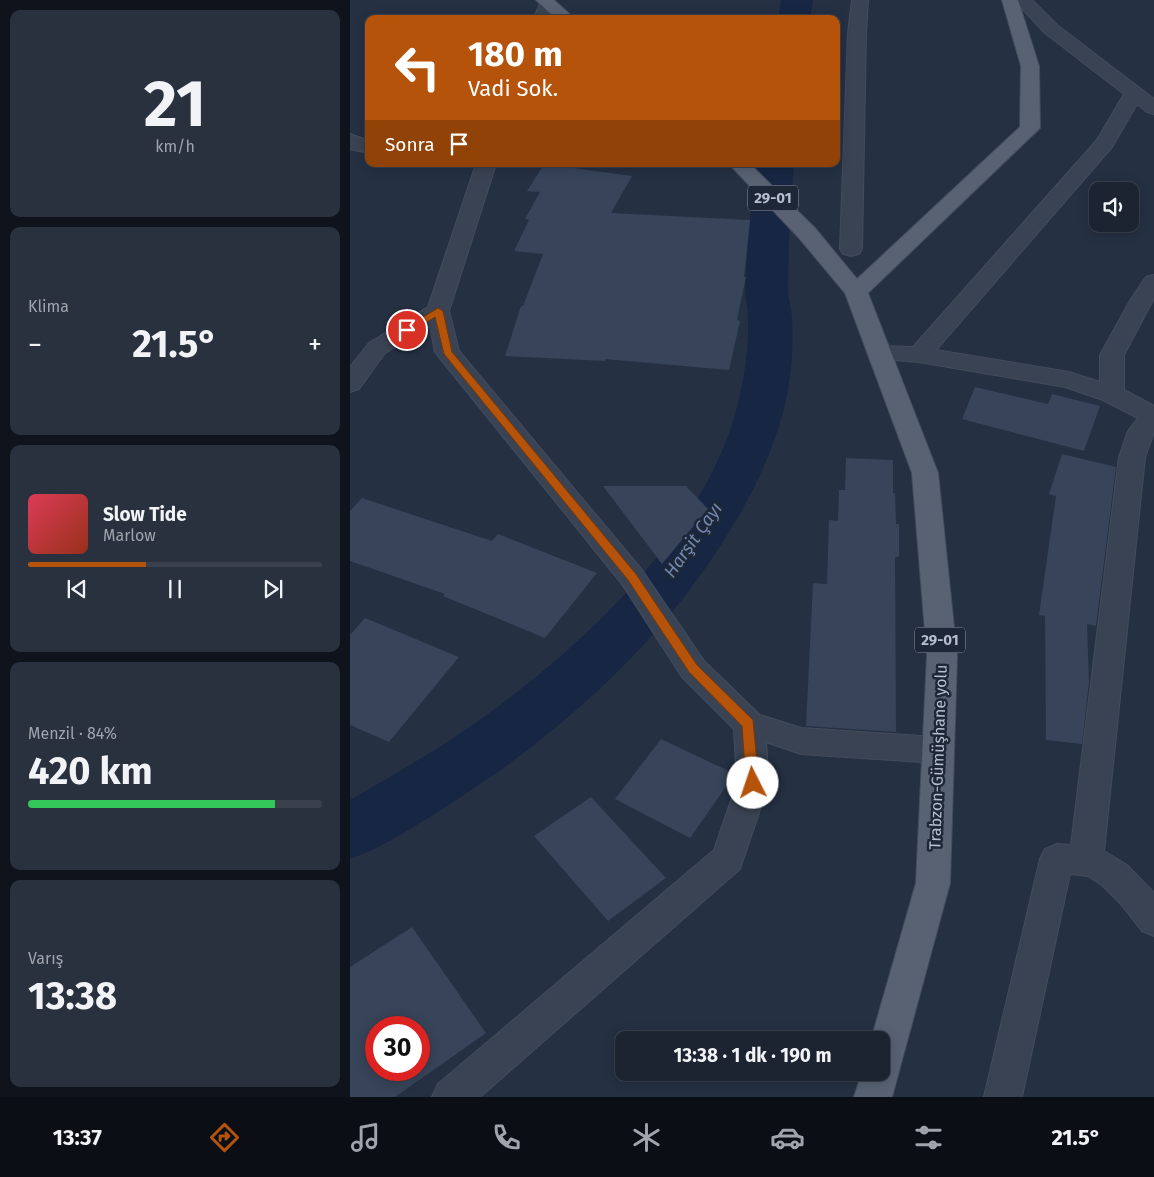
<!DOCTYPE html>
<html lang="tr">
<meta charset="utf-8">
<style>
:root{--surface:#1c2432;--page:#29303e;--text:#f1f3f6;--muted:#a0a4ac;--line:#3a414d;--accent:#b45309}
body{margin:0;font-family:"Fira Sans",sans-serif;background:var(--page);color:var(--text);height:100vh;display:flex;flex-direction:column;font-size:19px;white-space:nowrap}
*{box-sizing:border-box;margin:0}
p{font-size:16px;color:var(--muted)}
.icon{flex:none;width:28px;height:28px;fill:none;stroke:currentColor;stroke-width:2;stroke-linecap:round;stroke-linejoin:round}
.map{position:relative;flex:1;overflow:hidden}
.panel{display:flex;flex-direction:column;gap:10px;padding:10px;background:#0f141c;width:350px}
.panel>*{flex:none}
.top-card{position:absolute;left:15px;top:15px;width:475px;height:152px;border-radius:10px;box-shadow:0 2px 12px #0003,0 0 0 1px var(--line);background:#b45309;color:#fff;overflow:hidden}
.buttons{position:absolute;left:739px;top:182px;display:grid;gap:10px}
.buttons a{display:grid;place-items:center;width:50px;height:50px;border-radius:10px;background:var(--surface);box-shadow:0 2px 12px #0003,0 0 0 1px var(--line);font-size:25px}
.speed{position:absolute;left:15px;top:1016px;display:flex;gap:10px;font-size:25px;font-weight:700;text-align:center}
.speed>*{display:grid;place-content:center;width:65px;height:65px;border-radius:50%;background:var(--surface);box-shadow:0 2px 12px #0003,0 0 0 1px var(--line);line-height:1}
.speed .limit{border:8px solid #d22;background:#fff;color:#111}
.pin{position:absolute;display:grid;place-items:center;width:42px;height:42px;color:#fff;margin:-21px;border:2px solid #fff;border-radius:50%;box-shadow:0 1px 5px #0007}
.me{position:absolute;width:55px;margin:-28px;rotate:356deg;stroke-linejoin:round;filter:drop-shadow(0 0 4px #0008)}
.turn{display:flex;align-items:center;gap:18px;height:105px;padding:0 20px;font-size:22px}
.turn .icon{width:65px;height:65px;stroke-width:2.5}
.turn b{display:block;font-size:35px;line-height:42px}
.then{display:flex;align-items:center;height:48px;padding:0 20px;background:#0003;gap:10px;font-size:19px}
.big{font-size:38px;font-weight:700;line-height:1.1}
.panel .card{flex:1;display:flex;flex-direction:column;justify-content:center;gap:8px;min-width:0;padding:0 18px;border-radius:10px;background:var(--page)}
.panel .dial{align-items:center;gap:0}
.dial b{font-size:65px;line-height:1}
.song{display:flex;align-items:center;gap:15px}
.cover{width:60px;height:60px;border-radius:8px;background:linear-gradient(135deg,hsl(350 70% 55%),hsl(10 70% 35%))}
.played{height:5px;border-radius:2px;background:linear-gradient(90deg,var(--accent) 40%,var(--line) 40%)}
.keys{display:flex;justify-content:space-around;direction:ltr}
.heat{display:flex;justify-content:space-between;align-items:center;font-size:28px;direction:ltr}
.charge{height:8px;border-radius:4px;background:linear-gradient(90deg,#34c759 84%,var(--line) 0)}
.trip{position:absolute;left:265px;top:1031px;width:275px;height:50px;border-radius:10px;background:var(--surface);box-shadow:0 2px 12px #0003,0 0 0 1px var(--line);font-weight:700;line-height:50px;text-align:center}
.tab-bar{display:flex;height:80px;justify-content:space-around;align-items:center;background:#0b0e14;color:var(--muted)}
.tab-bar .icon{width:35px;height:35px}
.tab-bar .active{color:var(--accent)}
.tab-bar b{font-size:22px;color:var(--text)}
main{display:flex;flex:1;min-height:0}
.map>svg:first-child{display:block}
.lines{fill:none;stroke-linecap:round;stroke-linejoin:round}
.river{fill:#172642;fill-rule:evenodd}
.building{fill:#374459;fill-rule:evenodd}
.minor-casing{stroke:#434c5c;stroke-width:2}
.major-casing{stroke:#434c5c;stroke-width:2}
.minor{fill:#3a4353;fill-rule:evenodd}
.major{fill:#586273;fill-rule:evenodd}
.route{fill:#b45309;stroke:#753606}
.labels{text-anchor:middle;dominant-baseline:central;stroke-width:5;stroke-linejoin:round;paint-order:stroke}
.shield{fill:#1e2738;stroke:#8991a0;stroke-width:1}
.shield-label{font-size:15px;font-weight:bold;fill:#b7becd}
.street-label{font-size:16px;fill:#b7becd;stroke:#1e2738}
.water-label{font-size:18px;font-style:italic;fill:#6f86ad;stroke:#1e2738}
</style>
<main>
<section class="panel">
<div class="card dial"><b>21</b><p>km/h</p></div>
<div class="card"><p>Klima</p>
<div class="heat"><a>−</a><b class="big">21.5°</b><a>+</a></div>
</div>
<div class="card">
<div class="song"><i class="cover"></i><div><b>Slow Tide</b><p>Marlow</p></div></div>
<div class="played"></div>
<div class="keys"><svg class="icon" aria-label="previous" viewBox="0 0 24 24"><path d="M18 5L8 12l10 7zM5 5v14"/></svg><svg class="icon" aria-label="pause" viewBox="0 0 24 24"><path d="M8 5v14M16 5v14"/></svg><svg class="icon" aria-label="next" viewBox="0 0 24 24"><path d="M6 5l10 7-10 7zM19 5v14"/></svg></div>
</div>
<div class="card"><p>Menzil · 84%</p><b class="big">420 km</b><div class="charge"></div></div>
<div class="card"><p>Varış</p><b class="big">13:38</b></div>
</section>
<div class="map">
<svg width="804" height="1097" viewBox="0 0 804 1097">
<rect width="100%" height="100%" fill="#253043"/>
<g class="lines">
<path class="river" d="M 431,0 L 463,0 L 460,19 L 428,19 Z
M 406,164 L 444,164 C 441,206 438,247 438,289 C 438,299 442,309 442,320 C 444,346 441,374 436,400 C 426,445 406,487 382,527 C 313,643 208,736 94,808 C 63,827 34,847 0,859 L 0,800 C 40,777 80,754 118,728 C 227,653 359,532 389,399 C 395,373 399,345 398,318 C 398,308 395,299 395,290 C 397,248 401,206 406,164 Z"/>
</g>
<path class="building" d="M 194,164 L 282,176 L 261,213 L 400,220 L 394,277 L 396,277 L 387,320 L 390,321 L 379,370 L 255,359 L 255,361 L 155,356 L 171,306 L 173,306 L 193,254 L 164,251 L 179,220 L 175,219 L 190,192 L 177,191 Z
M 625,387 L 698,404 L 702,394 L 750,406 L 734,451 L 612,419 Z
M 712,454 L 766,467 L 746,626 L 737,624 L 739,682 L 732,744 L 696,740 L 695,616 L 689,615 L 706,496 L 699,494 Z
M 496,458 L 543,460 L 543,493 L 545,493 L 546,524 L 549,524 L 549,557 L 545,557 L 546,732 L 456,726 L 463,583 L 477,584 L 479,520 L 488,521 L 489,490 L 495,490 Z
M 253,486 L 336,486 L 358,509 L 312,564 Z
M 12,498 L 142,541 L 148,534 L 247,573 L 195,638 L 93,596 L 95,594 L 0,561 L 0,511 Z
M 15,618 L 109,657 L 39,742 L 0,725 L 0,635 Z
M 311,739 L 385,774 L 340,838 L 265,799 Z
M 241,797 L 316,878 L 258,921 L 184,836 Z
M 62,927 L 136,1033 L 45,1097 L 0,1097 L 0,967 ZM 26,1028 L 69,1028 L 69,1070 L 26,1070 Z"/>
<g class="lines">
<defs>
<path id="minor" d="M 192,0 L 204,0 L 206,4 L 201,19 L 183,19 Z
M 502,0 L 518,0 L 516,33 L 512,249 L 509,254 L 501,256 L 493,254 L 490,249 L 498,33 Z
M 664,0 L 682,0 L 707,25 L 804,99 L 804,114 L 797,112 L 787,104 L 762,147 L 586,350 L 719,372 L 750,382 L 750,355 L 781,299 L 796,277 L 804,275 L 804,298 L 774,355 L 774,390 L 804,406 L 804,432 L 795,457 L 754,851 L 777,865 L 804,893 L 804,936 L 792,931 L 770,903 L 753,886 L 738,876 L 720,874 L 672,1097 L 634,1097 L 690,859 L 695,849 L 707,844 L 721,845 L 769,457 L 778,431 L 788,418 L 753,400 L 715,387 L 569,362 L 521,358 L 517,353 L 521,348 L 529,346 L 563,347 L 747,140 L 774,94 L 695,33 Z
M 0,134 L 19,141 L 19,153 L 0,149 Z
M 126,164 L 146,164 L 99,311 L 109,351 L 292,570 L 354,661 L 410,715 L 451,728 L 587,737 L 598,741 L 603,750 L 598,759 L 587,763 L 451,754 L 416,742 L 419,783 L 390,869 L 130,1097 L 82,1097 L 88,1084 L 364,850 L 387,783 L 384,729 L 332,677 L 272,584 L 89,357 L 85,352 L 80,326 L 35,353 L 9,389 L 0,392 L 0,367 L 19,343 L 78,307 Z"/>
<path id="major" d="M 186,0 L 204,0 L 225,19 L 206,19 Z
M 652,0 L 668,0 L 689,66 L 690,128 L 518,293 L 588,473 L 607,656 L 600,883 L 542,1097 L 504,1097 L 512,1072 L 531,1072 L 531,1040 L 521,1040 L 566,883 L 577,656 L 562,473 L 495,293 L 449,238 L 379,164 L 400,164 L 465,228 L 507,279 L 670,127 L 671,66 Z"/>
</defs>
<use href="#minor" class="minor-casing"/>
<use href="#major" class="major-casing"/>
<use href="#minor" class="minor"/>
<use href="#major" class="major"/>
</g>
<path class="route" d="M 88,308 L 93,311 L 102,352 L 286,574 L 347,665 L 403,720 L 409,783 L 407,787 L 403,788 L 398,787 L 396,783 L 392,726 L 339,672 L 278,580 L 94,354 L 85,317 L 61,332 L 54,332 L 52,330 Z"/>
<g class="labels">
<g class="shield">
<rect x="398" y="185.5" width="50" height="25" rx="4"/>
<rect x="565" y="627.5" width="50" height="25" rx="4"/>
</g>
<g class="shield-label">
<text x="423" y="198">29-01</text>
<text x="590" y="640">29-01</text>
</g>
<g class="street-label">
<text transform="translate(588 757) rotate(-88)">Trabzon-Gümüşhane yolu</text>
</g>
<g class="water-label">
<text transform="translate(343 540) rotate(-55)">Harşit Çayı</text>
</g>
</g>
</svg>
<div class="buttons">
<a><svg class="icon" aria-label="sound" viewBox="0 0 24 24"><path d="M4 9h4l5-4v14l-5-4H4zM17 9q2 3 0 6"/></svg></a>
</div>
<div class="speed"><div class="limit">30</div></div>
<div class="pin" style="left:57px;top:330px;background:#d93025"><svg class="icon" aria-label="arrive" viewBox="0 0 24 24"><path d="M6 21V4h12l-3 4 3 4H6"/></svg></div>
<svg class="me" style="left:403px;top:783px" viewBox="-20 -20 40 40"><circle r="19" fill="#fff"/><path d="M0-13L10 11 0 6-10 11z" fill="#b45309"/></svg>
<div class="trip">13:38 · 1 dk · 190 m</div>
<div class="top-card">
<div class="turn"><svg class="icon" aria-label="left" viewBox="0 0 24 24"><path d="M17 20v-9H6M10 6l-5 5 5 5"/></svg><div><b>180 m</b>Vadi Sok.</div></div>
<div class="then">Sonra<svg class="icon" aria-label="arrive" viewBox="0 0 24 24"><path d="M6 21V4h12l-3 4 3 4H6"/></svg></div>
</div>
</div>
</main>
<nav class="tab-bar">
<b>13:37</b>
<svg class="icon active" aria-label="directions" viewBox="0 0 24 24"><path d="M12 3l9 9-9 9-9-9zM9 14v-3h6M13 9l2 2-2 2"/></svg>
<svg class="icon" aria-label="music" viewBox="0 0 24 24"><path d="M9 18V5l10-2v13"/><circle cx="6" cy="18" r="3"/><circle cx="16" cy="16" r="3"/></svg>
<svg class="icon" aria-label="phone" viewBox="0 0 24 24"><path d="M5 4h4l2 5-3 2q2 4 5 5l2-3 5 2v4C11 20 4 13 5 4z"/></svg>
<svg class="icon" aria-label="climate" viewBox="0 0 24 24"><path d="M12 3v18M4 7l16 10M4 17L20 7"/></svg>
<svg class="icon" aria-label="car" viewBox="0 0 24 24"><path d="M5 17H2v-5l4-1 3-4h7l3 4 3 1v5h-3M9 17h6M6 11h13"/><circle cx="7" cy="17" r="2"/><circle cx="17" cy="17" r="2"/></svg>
<svg class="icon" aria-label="filters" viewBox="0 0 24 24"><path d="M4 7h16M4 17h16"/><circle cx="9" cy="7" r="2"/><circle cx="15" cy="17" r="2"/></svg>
<b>21.5°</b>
</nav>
